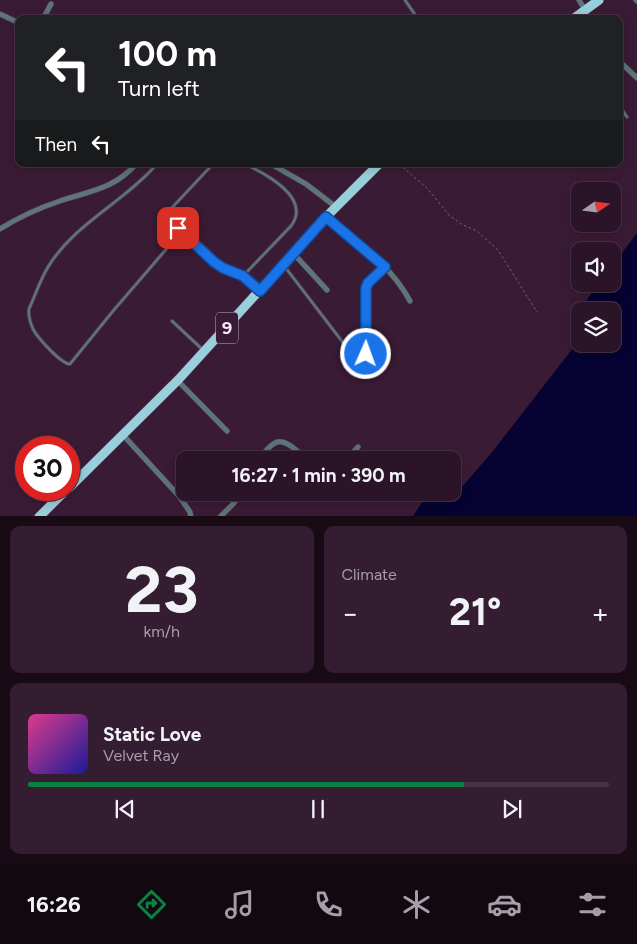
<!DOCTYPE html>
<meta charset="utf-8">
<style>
:root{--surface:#2c1428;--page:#341d30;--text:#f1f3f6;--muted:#a69ea8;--line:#483345;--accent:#0b8043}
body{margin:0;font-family:Figtree,sans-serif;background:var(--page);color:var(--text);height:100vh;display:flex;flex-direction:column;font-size:19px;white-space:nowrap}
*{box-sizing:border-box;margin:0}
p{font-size:16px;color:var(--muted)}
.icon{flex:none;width:28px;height:28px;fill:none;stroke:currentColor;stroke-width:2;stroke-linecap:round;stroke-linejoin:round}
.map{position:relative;height:516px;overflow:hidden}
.side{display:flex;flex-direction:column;gap:10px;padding:10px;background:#180b16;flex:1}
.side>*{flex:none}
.banner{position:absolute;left:15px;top:15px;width:608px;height:152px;border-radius:10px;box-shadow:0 2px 12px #0003,0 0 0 1px var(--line);background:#202124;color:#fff;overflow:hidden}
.needle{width:32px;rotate:76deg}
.fabs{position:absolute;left:571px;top:182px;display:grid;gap:10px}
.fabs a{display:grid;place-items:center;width:50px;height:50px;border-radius:10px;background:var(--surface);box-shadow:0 2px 12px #0003,0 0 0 1px var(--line);font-size:25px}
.speed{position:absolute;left:15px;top:436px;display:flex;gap:10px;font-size:25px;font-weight:700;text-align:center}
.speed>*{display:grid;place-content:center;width:65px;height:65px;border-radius:50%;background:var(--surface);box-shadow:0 2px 12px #0003,0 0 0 1px var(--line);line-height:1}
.speed .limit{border:8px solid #d22;background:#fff;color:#111}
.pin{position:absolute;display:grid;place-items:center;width:42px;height:42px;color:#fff;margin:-21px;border-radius:10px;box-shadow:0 2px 8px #0006}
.me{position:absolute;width:55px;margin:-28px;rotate:2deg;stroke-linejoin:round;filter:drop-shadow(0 0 4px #0008)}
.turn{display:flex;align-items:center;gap:18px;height:105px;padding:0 20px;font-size:22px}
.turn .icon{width:65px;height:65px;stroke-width:2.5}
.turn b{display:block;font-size:35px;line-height:42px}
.then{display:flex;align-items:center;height:48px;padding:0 20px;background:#0003;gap:10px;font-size:19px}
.big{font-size:38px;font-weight:700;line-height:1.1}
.side .card{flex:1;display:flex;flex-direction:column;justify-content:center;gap:8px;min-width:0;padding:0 18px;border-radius:10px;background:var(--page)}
.side .dial{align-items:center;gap:0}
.dial b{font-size:65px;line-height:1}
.song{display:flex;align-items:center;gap:15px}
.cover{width:60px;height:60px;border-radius:8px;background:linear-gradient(135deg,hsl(330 70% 55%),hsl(240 70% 35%))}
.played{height:5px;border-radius:2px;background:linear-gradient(90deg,var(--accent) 75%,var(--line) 75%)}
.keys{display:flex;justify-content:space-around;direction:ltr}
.heat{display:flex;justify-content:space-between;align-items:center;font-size:28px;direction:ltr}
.side .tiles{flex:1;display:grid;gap:10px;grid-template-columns:1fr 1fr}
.card:last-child{grid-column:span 2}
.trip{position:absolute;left:176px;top:451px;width:285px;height:50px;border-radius:10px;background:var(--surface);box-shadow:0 2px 12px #0003,0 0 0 1px var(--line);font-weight:700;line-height:50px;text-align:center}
.tab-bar{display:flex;height:80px;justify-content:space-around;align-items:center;background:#120810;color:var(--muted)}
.tab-bar .icon{width:35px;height:35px}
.tab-bar .active{color:var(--accent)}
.tab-bar b{font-size:22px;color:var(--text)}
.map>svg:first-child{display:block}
.water{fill:#060332}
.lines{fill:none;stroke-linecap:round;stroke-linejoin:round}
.service-casing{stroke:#553850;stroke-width:4}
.minor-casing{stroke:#553850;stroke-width:6}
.trunk-casing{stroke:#553850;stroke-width:10}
.path{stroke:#7c6077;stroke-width:1;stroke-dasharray:2.5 2.5;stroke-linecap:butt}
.service{stroke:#5d7479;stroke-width:2.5}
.minor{stroke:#5d7479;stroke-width:5}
.trunk{stroke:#99cfdc;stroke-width:9}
.route-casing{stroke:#114b97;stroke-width:12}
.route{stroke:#1a73e8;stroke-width:9}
.labels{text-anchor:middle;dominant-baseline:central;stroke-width:5;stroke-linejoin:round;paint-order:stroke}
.shield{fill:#3a1b35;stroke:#c3abbe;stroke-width:1}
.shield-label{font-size:18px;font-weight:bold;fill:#fee9f9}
</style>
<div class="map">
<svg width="637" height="517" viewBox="0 0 637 517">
<rect width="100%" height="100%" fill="#3a1b35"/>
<path class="water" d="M 637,233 L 637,516 L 413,516 L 428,493 L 449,502 L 493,451 L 580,339 L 580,344 L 612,344 L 612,311 L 580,311 L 580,337 L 570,324 L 598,284 L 612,284 L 613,265 Z"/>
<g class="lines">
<defs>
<path id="service" d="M 405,0 L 418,19
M 619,105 L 627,117
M 157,164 C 124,202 74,224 48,267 C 40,280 35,296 29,309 C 28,316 30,322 33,329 C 37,337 61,364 70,364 L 113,311 L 175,239
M 213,164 L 167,213 L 166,216 L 214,262 L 223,268 L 243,276 L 291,226 C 312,198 266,174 245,164
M 285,267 L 351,353
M 243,276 L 257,288
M 172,321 L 202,349"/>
<path id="minor" d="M 579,0 L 585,10
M 636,0 L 637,1
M 0,14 L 19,23
M 43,19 L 51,4
M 619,61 L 637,78
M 271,164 L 306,184 L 336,207
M 326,217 C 357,242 391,265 410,301
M 0,229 C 19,217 39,208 60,201 C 90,191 114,189 136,164
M 294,254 L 327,290
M 366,354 L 366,288 L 368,283 L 385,267
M 178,381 L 227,431
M 123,435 L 179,496 L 190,512 L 191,517
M 259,460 C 279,430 285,442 309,460
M 346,460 L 358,447
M 220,517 L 234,503 L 241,492"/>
<path id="trunk" d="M 573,19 L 599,0
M 69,488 L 179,379 L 326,217 L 379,164
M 39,517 L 66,490"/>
</defs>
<use href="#service" class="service-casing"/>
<use href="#minor" class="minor-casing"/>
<use href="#trunk" class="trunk-casing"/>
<path class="path" d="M 399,164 L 427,188 L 449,215 L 461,224 L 477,231 L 498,250 L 537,312"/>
<use href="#service" class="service"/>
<use href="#minor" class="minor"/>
<use href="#trunk" class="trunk"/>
</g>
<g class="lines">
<defs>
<path id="route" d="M 178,228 L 214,262 L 223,268 L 243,276 L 260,291 L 326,217 L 385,267 L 368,283 L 366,288 L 366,354"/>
</defs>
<use href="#route" class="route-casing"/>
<use href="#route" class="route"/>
</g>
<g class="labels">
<rect class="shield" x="216" y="312.5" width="22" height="31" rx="4"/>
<g class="shield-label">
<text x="227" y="328">9</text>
</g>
</g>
</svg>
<div class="fabs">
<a><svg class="needle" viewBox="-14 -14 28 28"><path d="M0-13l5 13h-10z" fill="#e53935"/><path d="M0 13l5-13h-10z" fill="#a69ea8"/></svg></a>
<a><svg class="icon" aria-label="sound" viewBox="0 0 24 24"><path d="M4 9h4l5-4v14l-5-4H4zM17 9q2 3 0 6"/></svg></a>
<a><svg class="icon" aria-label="layers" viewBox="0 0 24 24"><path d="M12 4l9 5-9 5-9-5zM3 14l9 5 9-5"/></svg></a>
</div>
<div class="speed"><div class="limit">30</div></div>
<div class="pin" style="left:178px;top:228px;background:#d93025"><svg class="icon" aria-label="arrive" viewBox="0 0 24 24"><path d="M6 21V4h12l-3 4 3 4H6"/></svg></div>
<svg class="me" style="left:366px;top:354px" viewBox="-20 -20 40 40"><circle r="17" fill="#1a73e8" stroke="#fff" stroke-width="3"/><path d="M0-11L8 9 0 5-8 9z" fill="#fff"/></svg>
<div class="trip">16:27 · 1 min · 390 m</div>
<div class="banner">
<div class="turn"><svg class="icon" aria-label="left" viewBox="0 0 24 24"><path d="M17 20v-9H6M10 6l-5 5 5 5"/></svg><div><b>100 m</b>Turn left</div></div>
<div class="then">Then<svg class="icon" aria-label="left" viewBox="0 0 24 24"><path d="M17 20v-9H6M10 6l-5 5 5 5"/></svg></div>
</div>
</div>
<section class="side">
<div class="tiles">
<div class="card dial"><b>23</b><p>km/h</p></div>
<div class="card"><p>Climate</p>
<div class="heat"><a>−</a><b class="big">21°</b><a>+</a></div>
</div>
<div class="card">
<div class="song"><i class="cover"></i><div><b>Static Love</b><p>Velvet Ray</p></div></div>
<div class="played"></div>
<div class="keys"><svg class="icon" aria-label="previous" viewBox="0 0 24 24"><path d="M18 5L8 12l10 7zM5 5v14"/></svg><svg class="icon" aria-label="pause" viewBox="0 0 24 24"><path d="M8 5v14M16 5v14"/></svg><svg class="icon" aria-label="next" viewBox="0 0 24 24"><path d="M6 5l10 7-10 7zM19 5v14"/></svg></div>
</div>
</div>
</section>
<nav class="tab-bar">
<b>16:26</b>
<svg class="icon active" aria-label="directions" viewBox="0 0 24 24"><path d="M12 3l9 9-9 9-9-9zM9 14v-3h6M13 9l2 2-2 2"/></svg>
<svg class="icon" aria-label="music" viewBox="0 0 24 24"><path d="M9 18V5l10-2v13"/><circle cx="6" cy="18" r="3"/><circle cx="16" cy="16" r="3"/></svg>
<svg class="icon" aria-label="phone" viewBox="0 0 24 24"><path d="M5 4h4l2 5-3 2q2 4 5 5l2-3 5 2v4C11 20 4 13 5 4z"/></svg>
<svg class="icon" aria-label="climate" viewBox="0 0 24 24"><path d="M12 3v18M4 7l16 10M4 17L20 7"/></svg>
<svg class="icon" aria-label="car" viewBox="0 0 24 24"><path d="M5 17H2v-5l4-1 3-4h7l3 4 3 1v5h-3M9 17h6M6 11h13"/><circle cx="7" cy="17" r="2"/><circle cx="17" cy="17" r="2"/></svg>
<svg class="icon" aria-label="filters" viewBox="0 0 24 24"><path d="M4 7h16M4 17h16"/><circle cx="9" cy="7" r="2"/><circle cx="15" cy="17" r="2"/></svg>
</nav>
